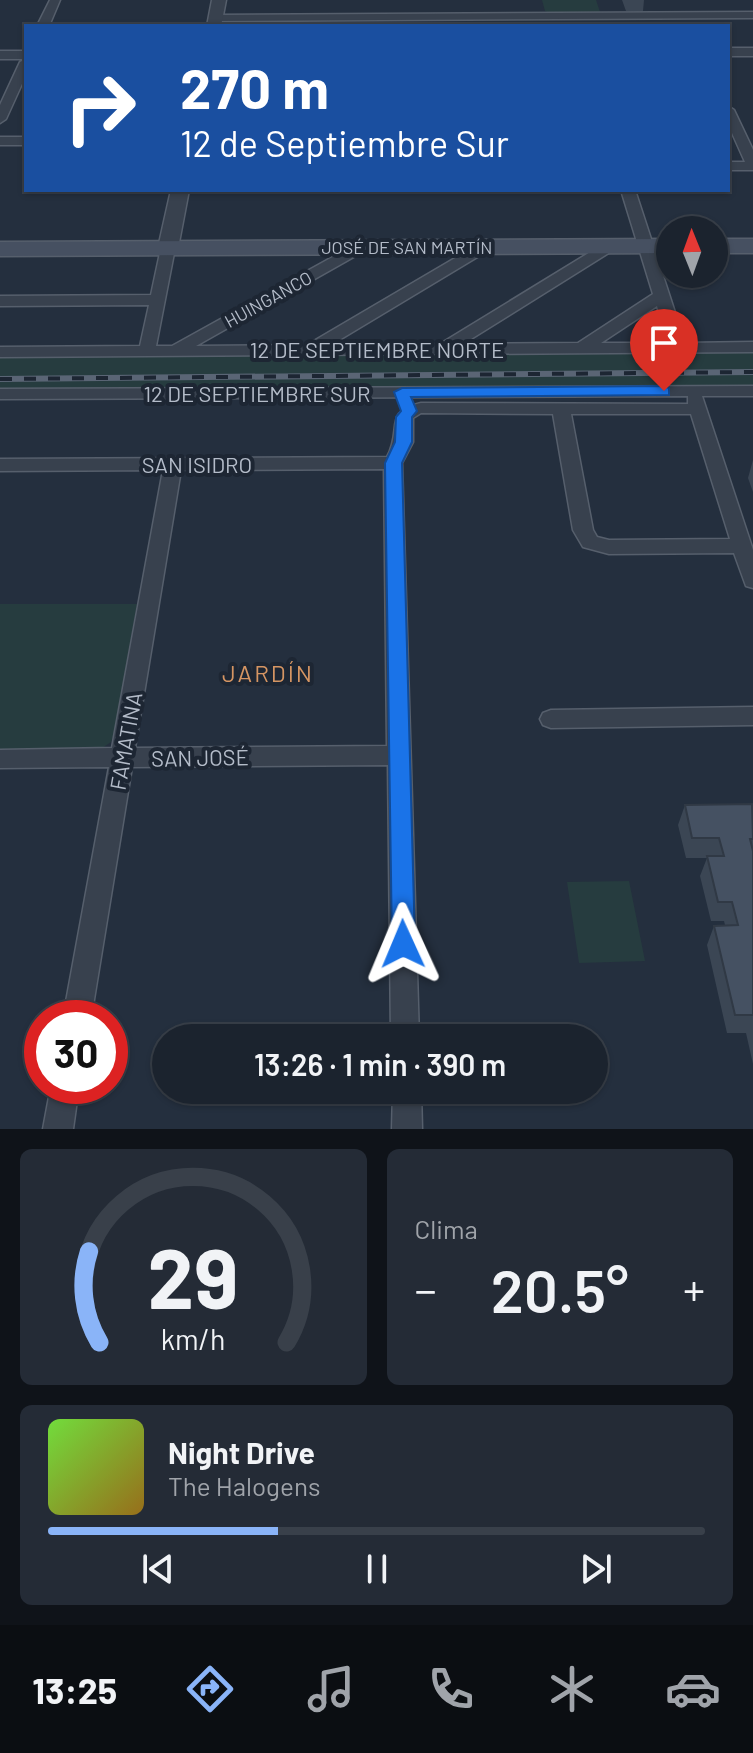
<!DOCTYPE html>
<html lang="es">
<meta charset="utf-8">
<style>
:root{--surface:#1b232e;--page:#242b36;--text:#f1f3f6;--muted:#a0a4aa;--line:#39404a;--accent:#8ab4f8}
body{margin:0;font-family:Barlow,sans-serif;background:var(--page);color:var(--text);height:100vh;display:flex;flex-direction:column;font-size:30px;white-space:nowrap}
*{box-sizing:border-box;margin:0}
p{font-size:26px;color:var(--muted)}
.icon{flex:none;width:44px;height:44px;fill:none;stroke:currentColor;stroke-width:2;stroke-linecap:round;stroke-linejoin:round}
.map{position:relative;height:1129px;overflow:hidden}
.panel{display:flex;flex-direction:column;gap:20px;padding:20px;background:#0f1319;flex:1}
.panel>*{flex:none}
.banner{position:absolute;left:24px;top:24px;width:706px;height:168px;border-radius:0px;box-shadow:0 2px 6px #0004,0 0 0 2px var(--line);background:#1a4fa0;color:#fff;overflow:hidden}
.needle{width:52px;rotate:359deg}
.tools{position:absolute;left:656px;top:216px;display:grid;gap:16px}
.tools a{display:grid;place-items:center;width:72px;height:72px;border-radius:50%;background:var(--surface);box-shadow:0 2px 6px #0004,0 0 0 2px var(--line);font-size:40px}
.speed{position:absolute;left:24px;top:1000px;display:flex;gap:16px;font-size:40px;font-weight:700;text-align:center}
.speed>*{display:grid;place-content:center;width:104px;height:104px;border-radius:50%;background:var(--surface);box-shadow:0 2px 6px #0004,0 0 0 2px var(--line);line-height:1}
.speed .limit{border:12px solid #d22;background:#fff;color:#111}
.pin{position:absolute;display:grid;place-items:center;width:68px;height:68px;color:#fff;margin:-82px -34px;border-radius:50% 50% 50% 0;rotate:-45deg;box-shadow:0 0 8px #0007}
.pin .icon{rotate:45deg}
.me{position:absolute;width:88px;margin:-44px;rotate:359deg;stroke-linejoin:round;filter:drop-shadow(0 0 6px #0008)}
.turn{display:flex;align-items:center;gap:28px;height:168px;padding:0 24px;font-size:36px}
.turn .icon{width:104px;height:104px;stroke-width:2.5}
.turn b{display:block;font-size:56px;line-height:68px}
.big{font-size:60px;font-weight:600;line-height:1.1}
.panel .tile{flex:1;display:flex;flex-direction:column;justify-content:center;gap:12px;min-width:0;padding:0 28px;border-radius:12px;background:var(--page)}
.panel .dial{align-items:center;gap:0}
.dial svg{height:208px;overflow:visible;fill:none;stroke:var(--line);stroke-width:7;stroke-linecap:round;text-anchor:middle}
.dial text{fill:var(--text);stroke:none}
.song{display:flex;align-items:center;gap:24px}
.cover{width:96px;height:96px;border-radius:12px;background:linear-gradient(135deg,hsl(100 70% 55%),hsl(40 70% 35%))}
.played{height:8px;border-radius:4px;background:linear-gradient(90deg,var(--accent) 35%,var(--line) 35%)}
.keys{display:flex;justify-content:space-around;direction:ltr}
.heat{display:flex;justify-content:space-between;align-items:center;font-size:44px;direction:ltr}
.panel .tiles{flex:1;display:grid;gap:20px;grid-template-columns:1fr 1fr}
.tile:last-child{grid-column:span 2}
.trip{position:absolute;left:152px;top:1024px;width:456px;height:80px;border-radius:40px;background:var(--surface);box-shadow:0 2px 6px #0004,0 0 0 2px var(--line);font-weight:600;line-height:80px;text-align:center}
.tabs{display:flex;height:128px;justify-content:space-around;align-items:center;background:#0b0e12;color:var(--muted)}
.tabs .icon{width:56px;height:56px}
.tabs .on{color:var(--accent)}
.tabs b{font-size:36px;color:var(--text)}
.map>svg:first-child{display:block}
.green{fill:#263c3f}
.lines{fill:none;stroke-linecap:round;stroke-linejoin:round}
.minor-casing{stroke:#565f6c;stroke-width:3}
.tertiary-casing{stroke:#565f6c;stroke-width:3}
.secondary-casing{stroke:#565f6c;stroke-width:3}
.minor{fill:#38414e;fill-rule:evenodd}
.tertiary{fill:#38414e;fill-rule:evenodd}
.secondary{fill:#465061;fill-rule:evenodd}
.rail-casing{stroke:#5a6575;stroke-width:6}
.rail{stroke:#1d2633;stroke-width:4;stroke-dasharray:12;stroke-linecap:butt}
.wall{fill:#3b4654}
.building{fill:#455162;stroke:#303945;stroke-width:2}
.route{fill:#1a73e8;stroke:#114b97;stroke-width:2}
.labels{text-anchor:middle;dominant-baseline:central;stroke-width:8;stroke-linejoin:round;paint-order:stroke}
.far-street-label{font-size:18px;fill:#b4bcc9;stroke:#1d2633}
.street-label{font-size:22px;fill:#b4bcc9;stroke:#1d2633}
.neighbourhood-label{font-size:24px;letter-spacing:2px;fill:#d59563;stroke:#1d2633}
</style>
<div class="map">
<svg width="753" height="1129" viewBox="0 0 753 1129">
<rect width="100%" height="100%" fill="#242f3e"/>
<path class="green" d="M 542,0 L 596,0 L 600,12 L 551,14 L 545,11 Z
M 753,352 L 753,387 L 0,392 L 0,357 Z
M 0,604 L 137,604 L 114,734 L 111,742 L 102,748 L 0,752 Z
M 629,881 L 645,961 L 579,963 L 567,882 Z"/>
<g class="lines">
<defs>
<path id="minor" d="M 50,0 L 60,0 L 49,26 L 37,26 Z
M 753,12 L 753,18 L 216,21 L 210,18 L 216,15 Z
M 728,48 L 753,48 L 753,56 L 728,56 Z
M 0,51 L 26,51 L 26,75 L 6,119 L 0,123 L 0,105 L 20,62 L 26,59 L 0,59 Z
M 728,106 L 734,110 L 753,150 L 753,170 L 728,170 L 728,162 L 745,162 L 728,124 Z
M 0,137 L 26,137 L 26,145 L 0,145 Z
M 621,190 L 635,190 L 685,343 L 753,342 L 753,352 L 0,357 L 0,347 L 140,346 L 149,305 L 0,306 L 0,296 L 151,295 L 161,248 L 168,244 L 175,248 L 156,346 L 172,346 L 356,244 L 366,244 L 366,250 L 196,346 L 307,345 L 479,244 L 489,244 L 489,250 L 331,345 L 440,344 L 605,243 L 615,243 L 615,249 L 463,344 L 578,343 L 653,294 ZM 657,306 L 668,343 L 601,343 Z
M 753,386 L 753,396 L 702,396 L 753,550 L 753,588 L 746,586 L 734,553 L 609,554 L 583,547 L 573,530 L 553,414 L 421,413 L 413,418 L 413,442 L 402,463 L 419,1038 L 391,1038 L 388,765 L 132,767 L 91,1018 L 63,1018 L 109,767 L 0,768 L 0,750 L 112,748 L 163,470 L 0,471 L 0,459 L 387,457 C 403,428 382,412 421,403 L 688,404 L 688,396 L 0,399 L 0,389 ZM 571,414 L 691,414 L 730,539 L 609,540 L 597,537 L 593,530 ZM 384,469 L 387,746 L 135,748 L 181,470 Z
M 753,707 L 753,725 L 551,728 L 543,725 L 540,719 L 543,713 L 551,710 Z
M 51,1086 L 79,1086 L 73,1129 L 43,1129 Z
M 393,1090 L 421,1090 L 422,1129 L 392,1129 Z"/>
<path id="tertiary" d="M 212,0 L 226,0 L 221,26 L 207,26 Z
M 171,190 L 189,190 L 178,248 L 168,254 L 158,248 Z"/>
<path id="secondary" d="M 670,239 L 670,253 L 0,256 L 0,242 Z
M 714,239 L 753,239 L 753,253 L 714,253 Z"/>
</defs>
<use href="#minor" class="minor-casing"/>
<use href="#tertiary" class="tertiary-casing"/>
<use href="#secondary" class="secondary-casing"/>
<use href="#minor" class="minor"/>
<use href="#tertiary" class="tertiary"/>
<use href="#secondary" class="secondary"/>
<defs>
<path id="rail" d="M 0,379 L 753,372"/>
</defs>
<use href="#rail" class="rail-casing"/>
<use href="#rail" class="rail"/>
</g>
<path class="wall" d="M 622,0 L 644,0 L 643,11 L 626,11 Z
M 753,460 L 753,492 L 748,478 Z
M 685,805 L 753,807 L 753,1064 L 746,1033 L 727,1033 L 707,945 L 714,926 L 725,925 L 724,921 L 711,921 L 700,876 L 707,858 L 686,858 L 678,825 Z"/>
<path class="building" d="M 752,804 L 753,839 L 750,839 L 753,851 L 753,1015 L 735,1015 L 714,926 L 738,925 L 732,902 L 718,902 L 707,856 L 724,856 L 719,838 L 692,838 L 685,805 Z"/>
<path class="route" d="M 664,386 L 669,388 L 669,395 L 411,397 L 417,411 L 412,417 L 412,442 L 402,463 L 415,944 L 412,952 L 403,955 L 395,952 L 392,944 L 385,463 L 395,442 L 396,417 L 401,411 L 394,392 L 402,388 Z"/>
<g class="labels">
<g class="far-street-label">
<text x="407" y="247">JOSÉ DE SAN MARTÍN</text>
<text transform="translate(268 299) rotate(-29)">HUINGANCO</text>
</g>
<g class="street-label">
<text x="377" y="349">12 DE SEPTIEMBRE NORTE</text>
<text x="257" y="393">12 DE SEPTIEMBRE SUR</text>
<text x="197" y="464">SAN ISIDRO</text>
<text transform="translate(125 741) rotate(-80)">FAMATINA</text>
<text transform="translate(200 757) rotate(-1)">SAN JOSÉ</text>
</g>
<g class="neighbourhood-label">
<text x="268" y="672">JARDÍN</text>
</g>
</g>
</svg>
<div class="tools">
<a><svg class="needle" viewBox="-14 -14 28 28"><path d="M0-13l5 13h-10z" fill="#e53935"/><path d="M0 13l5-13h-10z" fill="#a0a4aa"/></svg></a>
</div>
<div class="speed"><div class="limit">30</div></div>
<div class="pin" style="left:664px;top:391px;background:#d93025"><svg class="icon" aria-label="arrive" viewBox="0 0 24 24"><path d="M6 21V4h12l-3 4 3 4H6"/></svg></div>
<svg class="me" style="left:403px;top:944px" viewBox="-20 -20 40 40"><path d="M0-17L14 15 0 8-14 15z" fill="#1a73e8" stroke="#fff" stroke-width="4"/></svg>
<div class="trip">13:26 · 1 min · 390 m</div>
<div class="banner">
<div class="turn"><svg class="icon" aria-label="right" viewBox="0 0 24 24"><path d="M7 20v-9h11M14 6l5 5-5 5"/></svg><div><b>270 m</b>12 de Septiembre Sur</div></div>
</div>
</div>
<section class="panel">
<div class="tiles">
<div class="tile dial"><svg viewBox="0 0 100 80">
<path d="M14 69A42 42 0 1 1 86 69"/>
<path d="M14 69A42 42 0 0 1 10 34" stroke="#8ab4f8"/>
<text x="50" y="56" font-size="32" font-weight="700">29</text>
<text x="50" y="72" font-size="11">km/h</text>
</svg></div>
<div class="tile"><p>Clima</p>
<div class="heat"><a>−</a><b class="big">20.5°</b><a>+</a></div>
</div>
<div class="tile">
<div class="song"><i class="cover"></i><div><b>Night Drive</b><p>The Halogens</p></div></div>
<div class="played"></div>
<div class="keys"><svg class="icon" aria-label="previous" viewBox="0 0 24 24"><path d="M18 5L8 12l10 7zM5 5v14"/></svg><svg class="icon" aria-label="pause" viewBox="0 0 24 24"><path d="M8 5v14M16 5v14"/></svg><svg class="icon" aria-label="next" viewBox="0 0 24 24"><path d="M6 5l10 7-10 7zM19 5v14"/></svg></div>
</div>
</div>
</section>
<nav class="tabs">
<b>13:25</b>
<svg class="icon on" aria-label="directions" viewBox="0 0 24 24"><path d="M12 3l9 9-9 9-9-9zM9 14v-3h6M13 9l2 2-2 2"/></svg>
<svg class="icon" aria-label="music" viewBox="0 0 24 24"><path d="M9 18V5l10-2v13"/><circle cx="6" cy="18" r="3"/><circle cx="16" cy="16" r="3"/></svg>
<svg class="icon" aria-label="phone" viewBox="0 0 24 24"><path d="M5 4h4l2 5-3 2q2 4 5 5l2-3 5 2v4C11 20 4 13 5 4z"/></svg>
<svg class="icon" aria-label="climate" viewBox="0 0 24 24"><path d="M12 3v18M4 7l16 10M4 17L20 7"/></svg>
<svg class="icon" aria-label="car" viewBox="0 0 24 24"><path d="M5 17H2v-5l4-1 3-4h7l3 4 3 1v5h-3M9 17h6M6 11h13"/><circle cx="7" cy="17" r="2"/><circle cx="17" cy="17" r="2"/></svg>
</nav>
